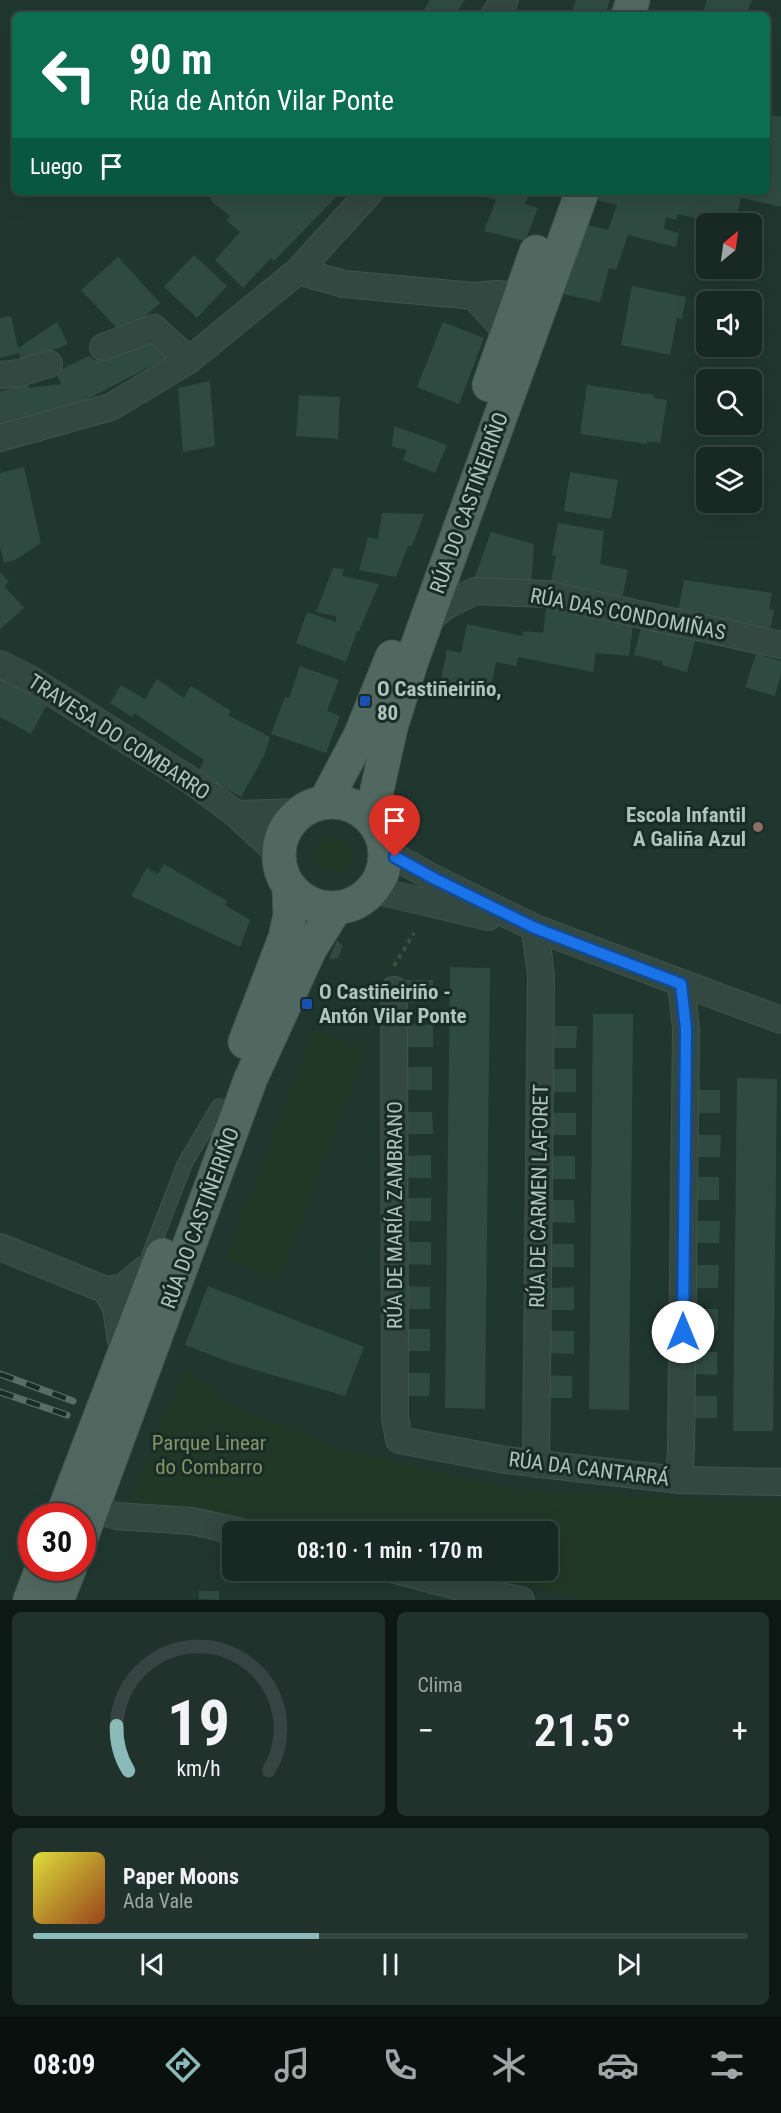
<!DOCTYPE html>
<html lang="es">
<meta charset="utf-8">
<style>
:root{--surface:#182923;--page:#21312b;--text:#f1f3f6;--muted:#9fa6a6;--line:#364541;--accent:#8bbbb9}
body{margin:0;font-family:"Roboto Condensed",sans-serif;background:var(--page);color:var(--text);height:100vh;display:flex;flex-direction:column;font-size:22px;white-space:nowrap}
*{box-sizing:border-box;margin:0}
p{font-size:20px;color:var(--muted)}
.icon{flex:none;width:33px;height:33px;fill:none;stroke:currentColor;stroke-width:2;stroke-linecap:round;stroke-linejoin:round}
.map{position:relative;height:1600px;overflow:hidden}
.panel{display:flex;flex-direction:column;gap:12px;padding:12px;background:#0d1713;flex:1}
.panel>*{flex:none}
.guide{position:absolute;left:12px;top:12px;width:758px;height:183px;border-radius:9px;box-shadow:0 6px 24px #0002,0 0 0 2px var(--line);background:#0b6e4f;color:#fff;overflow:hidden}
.needle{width:39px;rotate:29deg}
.tools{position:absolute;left:696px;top:213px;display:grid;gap:12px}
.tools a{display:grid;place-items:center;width:66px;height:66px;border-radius:9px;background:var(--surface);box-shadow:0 6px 24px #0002,0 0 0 2px var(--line);font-size:30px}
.speed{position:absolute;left:18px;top:1503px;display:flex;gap:12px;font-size:30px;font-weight:700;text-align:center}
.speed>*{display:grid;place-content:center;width:78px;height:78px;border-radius:50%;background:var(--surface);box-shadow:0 6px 24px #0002,0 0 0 2px var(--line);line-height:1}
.speed .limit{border:9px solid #d22;background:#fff;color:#111}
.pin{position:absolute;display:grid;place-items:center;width:51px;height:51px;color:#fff;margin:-62px -26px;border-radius:50% 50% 50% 0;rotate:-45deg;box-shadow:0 0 6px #0007}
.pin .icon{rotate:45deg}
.me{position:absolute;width:66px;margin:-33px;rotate:0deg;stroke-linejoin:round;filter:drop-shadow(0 0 4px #0008)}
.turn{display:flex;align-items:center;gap:21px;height:126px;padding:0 18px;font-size:27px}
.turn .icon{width:78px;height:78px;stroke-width:2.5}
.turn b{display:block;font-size:42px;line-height:51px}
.then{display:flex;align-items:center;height:57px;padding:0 18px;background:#0003;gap:12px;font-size:22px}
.big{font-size:45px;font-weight:600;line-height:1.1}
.panel .widget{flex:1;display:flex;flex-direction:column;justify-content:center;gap:9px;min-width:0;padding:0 21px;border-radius:9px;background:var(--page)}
.panel .dial{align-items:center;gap:0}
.dial svg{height:156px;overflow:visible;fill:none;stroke:var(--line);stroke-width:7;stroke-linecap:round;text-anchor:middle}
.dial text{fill:var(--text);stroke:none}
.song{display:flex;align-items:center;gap:18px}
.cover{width:72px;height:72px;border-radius:9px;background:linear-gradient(135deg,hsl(60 70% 55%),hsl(20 70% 35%))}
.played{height:6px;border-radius:3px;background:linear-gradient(90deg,var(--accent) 40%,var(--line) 40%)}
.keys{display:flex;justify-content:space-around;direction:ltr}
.heat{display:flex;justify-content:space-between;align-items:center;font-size:33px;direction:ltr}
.panel .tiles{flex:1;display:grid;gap:12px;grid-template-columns:1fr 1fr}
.widget:last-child{grid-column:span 2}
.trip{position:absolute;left:222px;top:1521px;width:336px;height:60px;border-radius:9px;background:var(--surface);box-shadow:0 6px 24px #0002,0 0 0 2px var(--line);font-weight:600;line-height:60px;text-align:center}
.dock{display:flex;height:96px;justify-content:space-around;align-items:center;background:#0a100e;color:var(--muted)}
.dock .icon{width:42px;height:42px}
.dock .current{color:var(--accent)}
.dock b{font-size:27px;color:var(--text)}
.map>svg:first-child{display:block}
.green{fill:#223826}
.building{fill:#2f4b41}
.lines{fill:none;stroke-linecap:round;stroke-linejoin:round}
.service-casing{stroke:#40544d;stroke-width:16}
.minor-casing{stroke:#40544d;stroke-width:28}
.primary-casing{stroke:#40544d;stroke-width:35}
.path{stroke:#3a513e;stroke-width:4;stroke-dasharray:4.5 4.5;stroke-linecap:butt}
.service{stroke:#334841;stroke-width:14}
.minor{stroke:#334841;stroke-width:26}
.primary{stroke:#516860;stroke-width:33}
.rail-casing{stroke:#556f66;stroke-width:7}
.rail{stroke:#192c26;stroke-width:4.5;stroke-dasharray:14;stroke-linecap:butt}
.route-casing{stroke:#114b97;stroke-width:15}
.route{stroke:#1a73e8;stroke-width:10}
.transit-dot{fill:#1a4fb4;stroke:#192c26;stroke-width:2}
.education-dot{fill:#8d6e63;stroke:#192c26;stroke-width:2}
.labels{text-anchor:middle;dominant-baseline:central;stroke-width:6;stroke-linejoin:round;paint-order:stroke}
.street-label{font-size:21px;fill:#aec4bd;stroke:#192c26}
.poi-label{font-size:21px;font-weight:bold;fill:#aec4bd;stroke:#192c26;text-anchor:start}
.park-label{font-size:21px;fill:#869466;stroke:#192c26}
</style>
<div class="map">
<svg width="781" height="1600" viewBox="0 0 781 1600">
<rect width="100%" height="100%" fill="#20372f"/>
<path class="green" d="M316 855a18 18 0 1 1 36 0a18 18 0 1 1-36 0Z
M 313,1030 L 366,1050 L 279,1279 L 226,1259 Z
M 184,1369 L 237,1407 L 344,1450 L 514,1489 L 781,1502 L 781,1600 L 586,1600 L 459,1571 L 548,1570 L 548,1532 L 293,1531 L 199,1509 L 128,1503 Z"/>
<path class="building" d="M 430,0 L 465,0 L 455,15 L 421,15 Z
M 576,0 L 610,0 L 605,15 L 571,15 Z
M 707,0 L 752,0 L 747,12 L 753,15 L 702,15 Z
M 766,113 L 781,117 L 781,207 L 741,198 L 735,224 L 720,224 L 678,214 L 676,220 L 666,217 L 664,229 L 679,233 L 676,247 L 628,235 L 616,270 L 609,268 L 600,302 L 563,294 L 587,225 L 608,230 L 617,205 L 596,200 L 599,192 L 766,192 Z
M 210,192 L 330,192 L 337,196 L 274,261 L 271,258 L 243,288 L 215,260 L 240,232 L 226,220 L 230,216 L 212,202 Z
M 487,192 L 530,192 L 525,204 L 538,208 L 525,241 L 484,231 L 496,200 L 486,197 Z
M 194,255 L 227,286 L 197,318 L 164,287 Z
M 118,257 L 160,303 L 124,336 L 81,290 Z
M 632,286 L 686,297 L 682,319 L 677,318 L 670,355 L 621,345 Z
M 11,316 L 18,348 L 57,322 L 68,344 L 22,363 L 19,353 L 0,358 L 0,318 Z
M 443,322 L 484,338 L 459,404 L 417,387 Z
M 151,335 L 168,357 L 69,409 L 0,424 L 0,391 L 28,384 L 28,388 L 61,384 L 56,372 L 89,356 L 95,360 L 131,342 Z
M 210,381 L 215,446 L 183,452 L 178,388 Z
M 587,385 L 654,395 L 654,398 L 667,400 L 660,443 L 647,441 L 647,444 L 580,434 Z
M 299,395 L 340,397 L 338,439 L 296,436 Z
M 394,426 L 447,445 L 435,473 L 403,460 L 407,450 L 392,447 Z
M 24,467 L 41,543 L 15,560 L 4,563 L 0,546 L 0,473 Z
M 570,472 L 618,480 L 611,519 L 564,511 Z
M 382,513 L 424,514 L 412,546 L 408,546 L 396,577 L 359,570 L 368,537 L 378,539 Z
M 558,523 L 604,531 L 600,564 L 628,570 L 622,599 L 550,585 L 556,556 L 552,555 Z
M 491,532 L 534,544 L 531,587 L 473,582 Z
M 333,568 L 344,569 L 342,576 L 379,584 L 359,631 L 357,631 L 346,662 L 296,643 L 307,612 L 336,622 L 336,616 L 316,612 Z
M 0,572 L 9,582 L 4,586 L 24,608 L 0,629 Z
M 684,580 L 772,593 L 769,609 L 774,610 L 770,631 L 678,612 Z
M 547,601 L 634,618 L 629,656 L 596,653 L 593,672 L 518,657 L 516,666 L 496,662 L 490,693 L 440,684 L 447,650 L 461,653 L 467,624 L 522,636 L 524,631 L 543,633 Z
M 643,620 L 697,634 L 687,672 L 662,665 L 663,662 L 634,655 Z
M 756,654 L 781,661 L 781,674 L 775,696 L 745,687 Z
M 300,666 L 339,680 L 327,711 L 340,716 L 326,753 L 271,734 L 285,697 L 289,698 Z
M 0,671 L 40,693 L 36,700 L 46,706 L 31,734 L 0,717 Z
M 157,679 L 184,698 L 191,686 L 231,711 L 228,715 L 270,737 L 264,756 L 241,797 L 198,773 L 204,760 L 134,713 L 132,717 L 110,703 L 121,685 L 145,699 Z
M 164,864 L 227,901 L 225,905 L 250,920 L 240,947 L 131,896 L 147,868 L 158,874 Z
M 337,940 L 343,946 L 338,958 L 329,959 Z
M 450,967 L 490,968 L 485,1409 L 445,1408 Z
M 405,980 L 433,980 L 433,1002 L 405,1003 Z
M 593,1014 L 633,1014 L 629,1410 L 589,1409 Z
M 405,1024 L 433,1025 L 433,1047 L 405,1047 Z
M 549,1026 L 577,1026 L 576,1048 L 549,1048 Z
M 404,1067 L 432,1067 L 432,1090 L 404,1090 Z
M 548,1069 L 576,1069 L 576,1092 L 548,1092 Z
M 737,1078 L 777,1079 L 773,1431 L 733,1431 Z
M 692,1090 L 720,1090 L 720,1113 L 692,1113 Z
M 405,1112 L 432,1112 L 433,1134 L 405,1134 Z
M 548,1113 L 576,1113 L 576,1135 L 548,1135 Z
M 692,1135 L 721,1135 L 720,1157 L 692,1157 Z
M 431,1155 L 431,1178 L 403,1178 L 403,1156 Z
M 547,1156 L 575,1156 L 575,1179 L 547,1179 Z
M 692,1177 L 719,1177 L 719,1200 L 692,1200 Z
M 403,1198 L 431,1198 L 431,1221 L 403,1221 Z
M 547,1200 L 574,1200 L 575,1223 L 547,1222 Z
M 692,1221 L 720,1221 L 719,1243 L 692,1243 Z
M 403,1242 L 431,1242 L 431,1265 L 402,1264 Z
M 546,1244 L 574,1244 L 574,1267 L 546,1267 Z
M 691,1265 L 719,1265 L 718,1288 L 690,1288 Z
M 208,1286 L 364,1347 L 345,1396 L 232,1363 L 185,1345 Z
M 402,1286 L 430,1287 L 430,1309 L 402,1309 Z
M 574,1287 L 574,1310 L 546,1310 L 546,1288 Z
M 690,1309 L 718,1309 L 718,1331 L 690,1331 Z
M 401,1329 L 430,1329 L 430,1351 L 401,1351 Z
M 546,1331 L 574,1331 L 574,1354 L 546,1353 Z
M 689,1352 L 717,1352 L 717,1375 L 689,1374 Z
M 402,1373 L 430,1373 L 429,1396 L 401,1396 Z
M 544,1375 L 572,1376 L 572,1398 L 544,1398 Z
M 689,1396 L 717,1396 L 717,1418 L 689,1418 Z
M 199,1591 L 219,1591 L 219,1600 L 199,1599 Z"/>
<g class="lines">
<defs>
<path id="service" d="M 149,1256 L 185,1163 L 219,1106"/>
<path id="minor" d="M 494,15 L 505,0
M 298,271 L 344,284 L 474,296 L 498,294 L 519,296
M 474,296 L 501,326 L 508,328
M 103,347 L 154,328 L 189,360
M 0,375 L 20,373 L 49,364
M 0,438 L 111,407 L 189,360 L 298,271 L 370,192
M 426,621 L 447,605 L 475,591 L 546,594 L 781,645
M 0,664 L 30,679 L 193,782 L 236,814 L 279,854
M 236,814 L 301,812
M 386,852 L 435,879 L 535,928 L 781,1020
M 374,890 L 488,917
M 535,928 L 541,976 L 536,1464
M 394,990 L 395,1417 L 399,1440 L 506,1460 L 679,1480 L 781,1482
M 0,1247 L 106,1290 L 124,1287 L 144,1270
M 106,1290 L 116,1308 L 121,1341
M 679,1480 L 681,1449 L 686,1029 L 681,984
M 94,1509 L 116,1516 L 192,1521 L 241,1532
M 395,1570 L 487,1594 L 521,1600"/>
<path id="primary" d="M 628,15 L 633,0
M 489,385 L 536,252
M279 855a53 53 0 1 1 106 0a53 53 0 1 1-106 0Z
M 325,802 L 360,736 L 392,657
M 371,817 L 391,727 L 411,663 L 582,192
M 245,1042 L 285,938 L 290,915 L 289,887
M 62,1516 L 162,1255
M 82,1536 L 251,1078 L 310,949 L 335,909
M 30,1600 L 42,1568
M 57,1600 L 70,1568"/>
</defs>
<use href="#service" class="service-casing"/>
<use href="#minor" class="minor-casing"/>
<use href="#primary" class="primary-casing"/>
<path class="path" d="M 394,966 L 414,933"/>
<use href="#service" class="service"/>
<use href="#minor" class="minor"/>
<use href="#primary" class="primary"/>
<defs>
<path id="rail" d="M 0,1374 L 73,1401
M 0,1392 L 67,1415"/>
</defs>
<use href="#rail" class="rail-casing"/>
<use href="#rail" class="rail"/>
</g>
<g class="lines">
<defs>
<path id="route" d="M 395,857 L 435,879 L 535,928 L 681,984 L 686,1029 L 683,1332"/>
</defs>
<use href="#route" class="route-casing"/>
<use href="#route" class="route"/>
</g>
<g class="transit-dot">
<rect x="359" y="695" width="12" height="12" rx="3"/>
<rect x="301" y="998" width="12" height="12" rx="3"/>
</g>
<circle class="education-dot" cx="758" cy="827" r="6"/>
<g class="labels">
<g class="street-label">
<text transform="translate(469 503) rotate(-70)">RÚA DO CASTIÑEIRIÑO</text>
<text transform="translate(628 614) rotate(11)">RÚA DAS CONDOMIÑAS</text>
<text transform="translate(119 737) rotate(33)">TRAVESA DO COMBARRO</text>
<text transform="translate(539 1196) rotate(-89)">RÚA DE CARMEN LAFORET</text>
<text transform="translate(395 1215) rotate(-90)">RÚA DE MARÍA ZAMBRANO</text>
<text transform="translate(200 1218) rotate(-70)">RÚA DO CASTIÑEIRIÑO</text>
<text transform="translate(589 1469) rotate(7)">RÚA DA CANTARRÁ</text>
</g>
<g class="poi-label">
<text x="377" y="689">O Castiñeiriño,<tspan x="377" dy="24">80</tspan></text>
<text x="746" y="815" text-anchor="end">Escola Infantil<tspan x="746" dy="24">A Galiña Azul</tspan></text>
<text x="319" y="992">O Castiñeiriño -<tspan x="319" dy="24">Antón Vilar Ponte</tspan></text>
</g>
<g class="park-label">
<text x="209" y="1443">Parque Linear<tspan x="209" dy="24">do Combarro</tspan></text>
</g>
</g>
</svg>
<div class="tools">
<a><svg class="needle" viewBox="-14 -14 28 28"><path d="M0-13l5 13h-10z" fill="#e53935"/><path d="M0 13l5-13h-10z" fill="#9fa6a6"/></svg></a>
<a><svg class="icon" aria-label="sound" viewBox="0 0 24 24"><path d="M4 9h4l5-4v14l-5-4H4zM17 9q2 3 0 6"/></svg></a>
<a><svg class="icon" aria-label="search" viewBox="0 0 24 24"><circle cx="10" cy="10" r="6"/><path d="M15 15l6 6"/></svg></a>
<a><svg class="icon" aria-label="layers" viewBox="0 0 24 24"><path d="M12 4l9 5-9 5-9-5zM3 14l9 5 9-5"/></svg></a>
</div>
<div class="speed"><div class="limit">30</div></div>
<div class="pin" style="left:395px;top:857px;background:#d93025"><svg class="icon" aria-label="arrive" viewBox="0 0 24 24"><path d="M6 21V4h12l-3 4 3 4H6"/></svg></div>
<svg class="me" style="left:683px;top:1332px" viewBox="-20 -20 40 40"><circle r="19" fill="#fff"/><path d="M0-13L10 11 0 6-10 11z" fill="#1a73e8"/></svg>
<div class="trip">08:10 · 1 min · 170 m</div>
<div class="guide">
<div class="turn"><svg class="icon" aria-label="left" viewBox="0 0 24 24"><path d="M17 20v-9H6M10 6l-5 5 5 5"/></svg><div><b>90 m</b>Rúa de Antón Vilar Ponte</div></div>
<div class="then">Luego<svg class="icon" aria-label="arrive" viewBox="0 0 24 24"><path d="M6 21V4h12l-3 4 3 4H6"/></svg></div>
</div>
</div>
<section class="panel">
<div class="tiles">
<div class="widget dial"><svg viewBox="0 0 100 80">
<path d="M14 69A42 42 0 1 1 86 69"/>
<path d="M14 69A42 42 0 0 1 8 46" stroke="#8bbbb9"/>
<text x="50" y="56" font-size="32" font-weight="700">19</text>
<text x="50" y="72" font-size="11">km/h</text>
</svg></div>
<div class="widget"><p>Clima</p>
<div class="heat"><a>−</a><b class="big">21.5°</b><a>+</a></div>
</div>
<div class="widget">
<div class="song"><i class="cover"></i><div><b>Paper Moons</b><p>Ada Vale</p></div></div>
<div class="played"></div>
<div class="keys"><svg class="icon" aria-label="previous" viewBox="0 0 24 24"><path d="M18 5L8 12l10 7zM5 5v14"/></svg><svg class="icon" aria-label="pause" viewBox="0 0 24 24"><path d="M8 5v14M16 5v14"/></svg><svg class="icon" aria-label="next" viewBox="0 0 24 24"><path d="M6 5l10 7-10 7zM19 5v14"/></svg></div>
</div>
</div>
</section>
<nav class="dock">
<b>08:09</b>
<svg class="icon current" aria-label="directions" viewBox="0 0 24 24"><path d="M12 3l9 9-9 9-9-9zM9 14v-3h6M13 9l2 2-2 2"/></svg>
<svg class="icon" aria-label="music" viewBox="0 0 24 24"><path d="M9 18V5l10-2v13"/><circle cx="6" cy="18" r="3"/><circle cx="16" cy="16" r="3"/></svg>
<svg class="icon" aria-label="phone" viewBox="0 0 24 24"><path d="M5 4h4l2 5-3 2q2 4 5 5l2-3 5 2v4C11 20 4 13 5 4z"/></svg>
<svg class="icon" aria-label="climate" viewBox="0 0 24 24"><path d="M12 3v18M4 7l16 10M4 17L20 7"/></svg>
<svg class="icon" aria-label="car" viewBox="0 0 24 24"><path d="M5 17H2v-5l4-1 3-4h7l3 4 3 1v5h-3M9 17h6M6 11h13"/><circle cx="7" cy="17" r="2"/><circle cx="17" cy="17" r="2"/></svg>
<svg class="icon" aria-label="filters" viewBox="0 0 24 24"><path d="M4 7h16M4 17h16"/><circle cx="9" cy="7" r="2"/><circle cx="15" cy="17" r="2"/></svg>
</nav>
